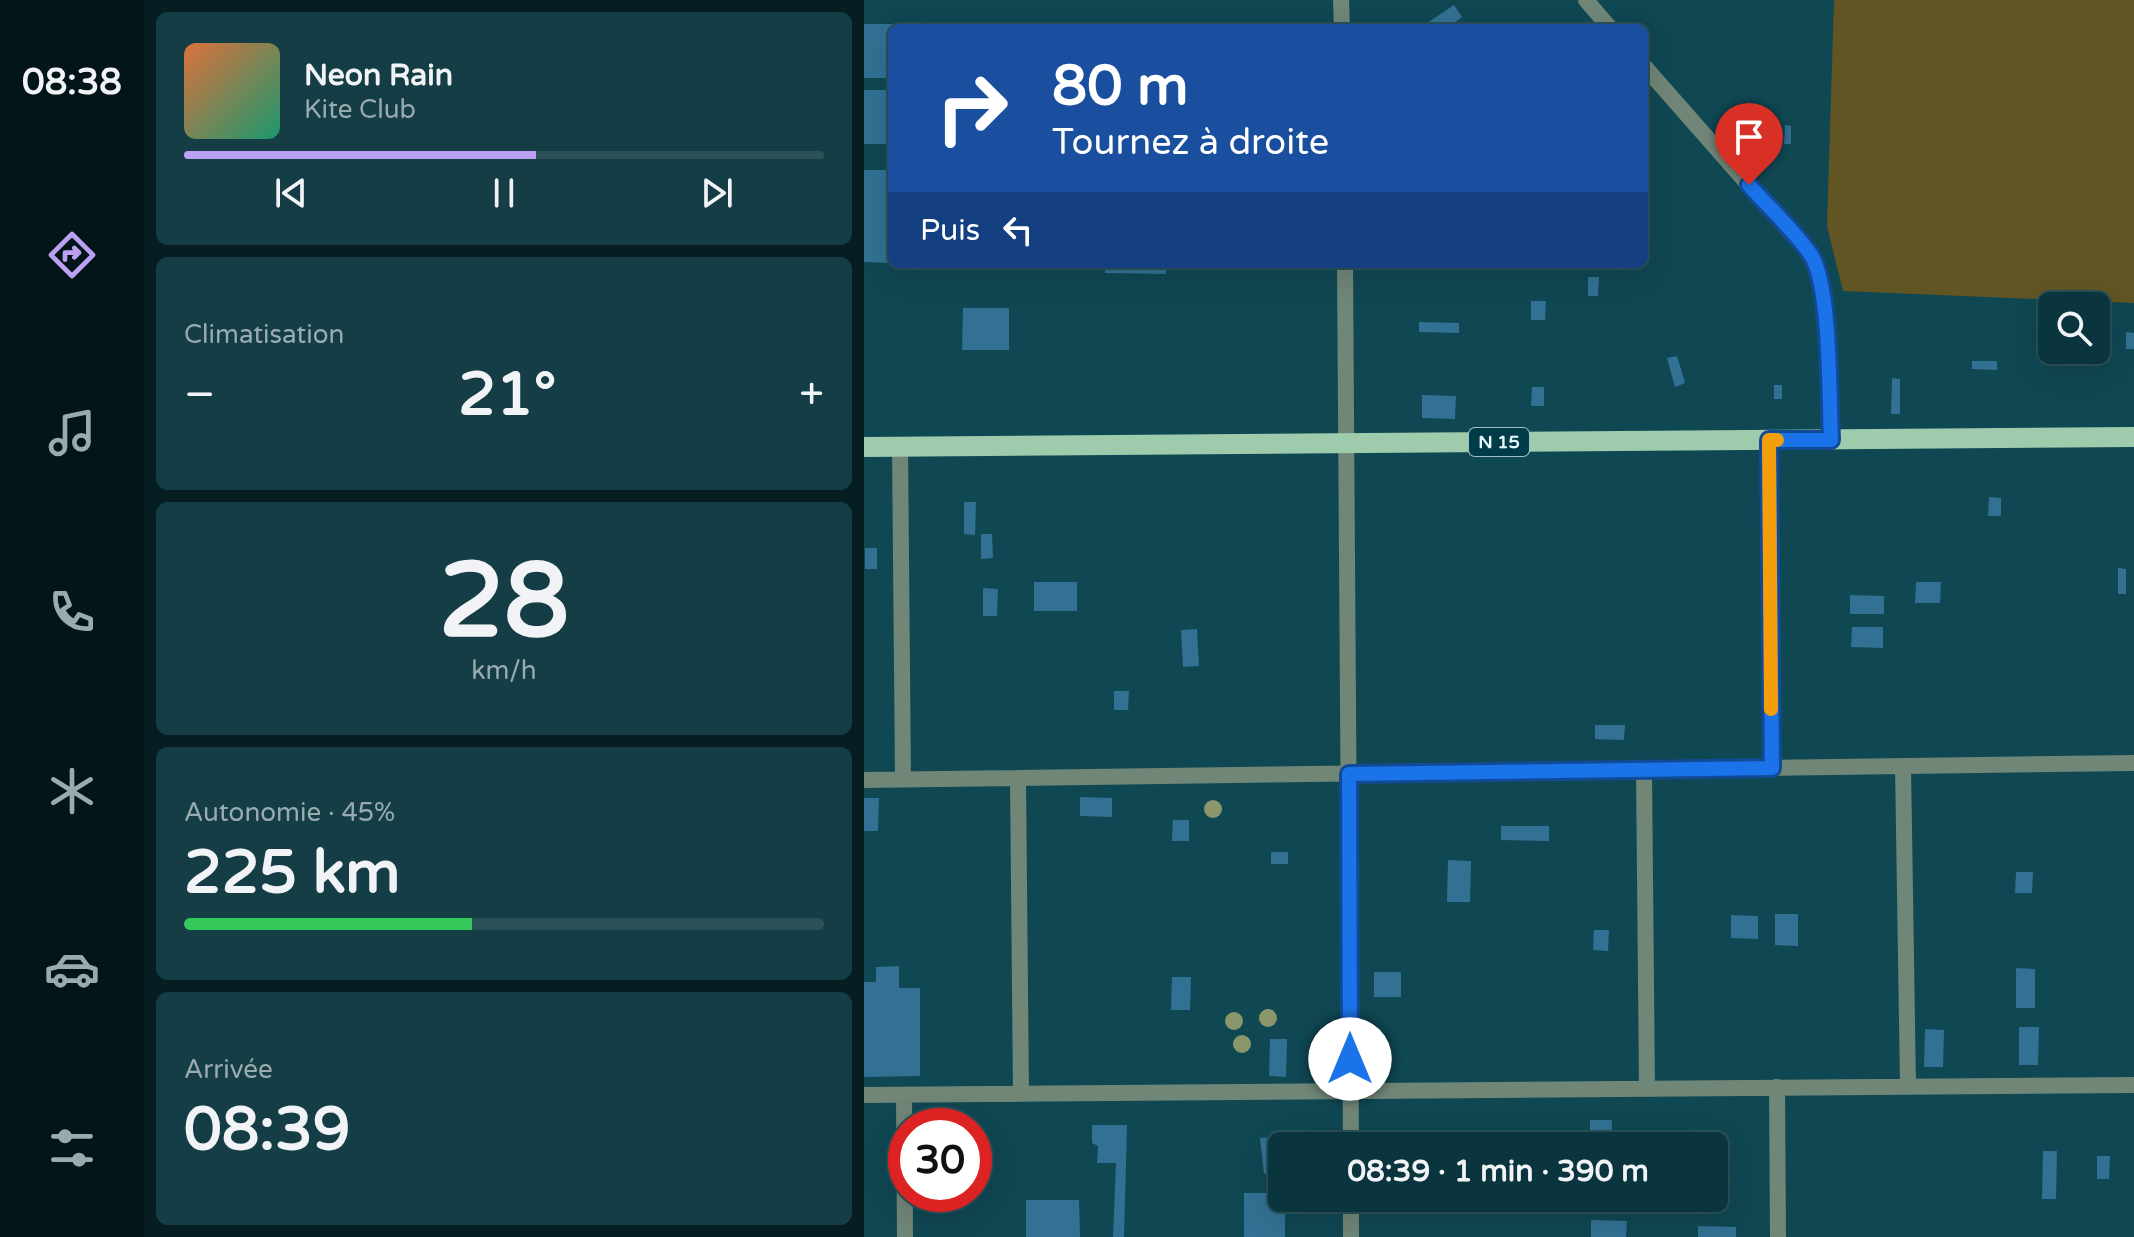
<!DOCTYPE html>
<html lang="fr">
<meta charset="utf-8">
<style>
:root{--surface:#0b353e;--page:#143d45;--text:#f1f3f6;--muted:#9aabb0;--line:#2b5058;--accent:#bca0f2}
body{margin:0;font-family:"Varela Round",sans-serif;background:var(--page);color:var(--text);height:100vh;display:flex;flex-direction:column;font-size:30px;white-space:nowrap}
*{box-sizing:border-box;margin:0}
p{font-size:26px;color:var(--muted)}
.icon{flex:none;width:44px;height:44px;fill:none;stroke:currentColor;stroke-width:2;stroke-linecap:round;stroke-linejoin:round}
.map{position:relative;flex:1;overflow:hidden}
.details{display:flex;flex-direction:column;gap:12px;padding:12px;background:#061d22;width:720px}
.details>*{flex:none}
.top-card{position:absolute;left:24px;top:24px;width:760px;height:244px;border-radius:12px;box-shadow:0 8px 32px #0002,0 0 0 2px var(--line);background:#1a4fa0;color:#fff;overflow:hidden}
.fabs{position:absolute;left:1174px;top:292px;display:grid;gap:16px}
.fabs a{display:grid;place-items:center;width:72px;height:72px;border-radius:12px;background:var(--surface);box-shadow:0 8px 32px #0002,0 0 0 2px var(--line);font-size:40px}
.speed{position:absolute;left:24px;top:1108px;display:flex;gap:16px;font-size:40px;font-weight:700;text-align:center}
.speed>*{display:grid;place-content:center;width:104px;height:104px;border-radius:50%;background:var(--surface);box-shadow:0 8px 32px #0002,0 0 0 2px var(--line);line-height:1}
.speed .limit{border:12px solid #d22;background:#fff;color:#111}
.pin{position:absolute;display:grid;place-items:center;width:68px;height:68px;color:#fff;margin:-82px -34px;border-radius:50% 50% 50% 0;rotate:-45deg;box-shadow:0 0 8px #0007}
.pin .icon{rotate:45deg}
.me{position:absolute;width:88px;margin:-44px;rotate:0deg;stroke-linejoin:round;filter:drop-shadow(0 0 6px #0008)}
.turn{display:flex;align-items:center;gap:28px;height:168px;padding:0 32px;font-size:36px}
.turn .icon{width:104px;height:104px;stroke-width:2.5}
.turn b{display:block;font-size:56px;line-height:68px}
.then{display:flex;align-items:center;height:76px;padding:0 32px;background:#0003;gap:16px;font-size:30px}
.big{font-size:60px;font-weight:800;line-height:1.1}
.details .widget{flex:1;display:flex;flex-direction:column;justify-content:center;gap:12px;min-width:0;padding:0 28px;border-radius:12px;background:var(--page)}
.details .dial{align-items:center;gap:0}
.dial b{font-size:104px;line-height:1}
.song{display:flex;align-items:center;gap:24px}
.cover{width:96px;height:96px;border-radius:12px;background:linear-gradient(135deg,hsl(20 70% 55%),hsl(160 70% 35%))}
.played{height:8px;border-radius:4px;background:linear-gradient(90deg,var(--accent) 55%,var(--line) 55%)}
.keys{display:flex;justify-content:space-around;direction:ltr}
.heat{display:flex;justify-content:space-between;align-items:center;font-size:44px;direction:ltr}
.charge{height:12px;border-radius:6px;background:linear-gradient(90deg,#34c759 45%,var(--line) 0)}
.trip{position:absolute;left:404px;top:1132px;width:460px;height:80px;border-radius:12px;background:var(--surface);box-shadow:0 8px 32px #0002,0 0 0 2px var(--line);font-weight:800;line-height:80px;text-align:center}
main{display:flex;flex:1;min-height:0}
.tabs{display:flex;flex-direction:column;width:144px;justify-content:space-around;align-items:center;background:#041519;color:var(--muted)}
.tabs .icon{width:56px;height:56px}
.tabs .current{color:var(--accent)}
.tabs b{font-size:36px;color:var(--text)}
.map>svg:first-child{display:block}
.green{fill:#615523}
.building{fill:#327193}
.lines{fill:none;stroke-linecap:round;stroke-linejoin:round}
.street{stroke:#708677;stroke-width:16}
.primary{stroke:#9fcbad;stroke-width:20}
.tree{fill:#8b976b}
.route-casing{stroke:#114b97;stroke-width:20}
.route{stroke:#1a73e8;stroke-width:14}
.slow{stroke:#f59e0b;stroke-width:14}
.labels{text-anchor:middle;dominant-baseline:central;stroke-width:8;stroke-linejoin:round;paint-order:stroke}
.shield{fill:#003c48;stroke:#a0c0c7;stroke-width:2}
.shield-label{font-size:18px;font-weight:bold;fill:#e4f8fd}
</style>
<main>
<nav class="tabs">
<b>08:38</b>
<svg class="icon current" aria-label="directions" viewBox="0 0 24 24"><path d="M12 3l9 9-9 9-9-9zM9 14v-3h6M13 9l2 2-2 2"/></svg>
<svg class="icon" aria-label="music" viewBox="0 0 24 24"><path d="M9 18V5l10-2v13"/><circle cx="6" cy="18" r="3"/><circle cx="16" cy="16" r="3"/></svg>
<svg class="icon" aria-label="phone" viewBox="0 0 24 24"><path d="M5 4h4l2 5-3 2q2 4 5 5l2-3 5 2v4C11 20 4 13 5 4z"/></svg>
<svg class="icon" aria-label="climate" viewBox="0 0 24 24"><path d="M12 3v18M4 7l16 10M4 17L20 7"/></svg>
<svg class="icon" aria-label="car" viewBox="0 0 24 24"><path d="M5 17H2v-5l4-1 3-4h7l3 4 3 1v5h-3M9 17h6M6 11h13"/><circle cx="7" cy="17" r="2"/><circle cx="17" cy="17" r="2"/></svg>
<svg class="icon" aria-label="filters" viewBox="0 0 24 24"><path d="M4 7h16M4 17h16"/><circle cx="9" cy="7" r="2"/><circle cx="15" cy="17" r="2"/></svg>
</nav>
<section class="details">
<div class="widget">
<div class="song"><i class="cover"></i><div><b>Neon Rain</b><p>Kite Club</p></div></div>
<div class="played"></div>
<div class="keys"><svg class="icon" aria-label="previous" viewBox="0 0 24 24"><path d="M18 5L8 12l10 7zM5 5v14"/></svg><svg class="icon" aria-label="pause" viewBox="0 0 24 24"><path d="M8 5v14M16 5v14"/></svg><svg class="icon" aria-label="next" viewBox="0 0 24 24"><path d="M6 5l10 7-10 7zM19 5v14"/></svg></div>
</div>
<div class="widget"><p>Climatisation</p>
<div class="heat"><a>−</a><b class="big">21°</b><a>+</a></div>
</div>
<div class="widget dial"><b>28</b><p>km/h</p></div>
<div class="widget"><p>Autonomie · 45%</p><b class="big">225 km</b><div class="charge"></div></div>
<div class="widget"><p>Arrivée</p><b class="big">08:39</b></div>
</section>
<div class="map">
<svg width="1270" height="1237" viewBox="0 0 1270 1237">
<rect width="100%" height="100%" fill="#0f4753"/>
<path class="green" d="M 970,0 L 1270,0 L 1270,303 L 979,291 L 963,226 Z"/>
<path class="building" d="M 590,5 L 598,17 L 584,28 L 566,28 L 563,23 Z
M 0,24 L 45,24 L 45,28 L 28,28 L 28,78 L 0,78 Z
M 0,90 L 28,90 L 28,144 L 0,144 Z
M 921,125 L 927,126 L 927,144 L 920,144 Z
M 0,170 L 28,170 L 28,263 L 0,262 Z
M 241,264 L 302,264 L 302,274 L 241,273 Z
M 724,277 L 735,277 L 734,296 L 724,296 Z
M 667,301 L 682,301 L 681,320 L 667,320 Z
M 99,308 L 145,308 L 145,350 L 98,350 Z
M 555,322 L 595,323 L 595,333 L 555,332 Z
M 1262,332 L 1270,333 L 1270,349 L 1262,349 Z
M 813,356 L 821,383 L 811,387 L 803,358 Z
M 1108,361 L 1133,361 L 1133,370 L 1108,369 Z
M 1028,378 L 1036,379 L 1036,414 L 1027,414 Z
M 910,385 L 918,385 L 918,399 L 910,399 Z
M 668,387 L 680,387 L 680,406 L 667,406 Z
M 558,395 L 592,396 L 591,419 L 558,418 Z
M 1125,497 L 1137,498 L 1137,516 L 1124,516 Z
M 100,502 L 112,502 L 111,535 L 100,534 Z
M 117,534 L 128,534 L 129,558 L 117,559 Z
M 1,548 L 13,548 L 13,569 L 1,569 Z
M 1254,568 L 1262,569 L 1262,594 L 1254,594 Z
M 170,582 L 213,582 L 213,611 L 170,611 Z
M 1052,582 L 1077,582 L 1076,603 L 1051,603 Z
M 119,588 L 134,589 L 133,616 L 119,616 Z
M 986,595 L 1020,596 L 1020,614 L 986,614 Z
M 988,627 L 1019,627 L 1019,648 L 987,647 Z
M 333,629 L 335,666 L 319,667 L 317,630 Z
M 250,691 L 265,691 L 264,710 L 250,710 Z
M 731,725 L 761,725 L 760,740 L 731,739 Z
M 216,797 L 248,798 L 248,817 L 216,816 Z
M 0,798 L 15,798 L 14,831 L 0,831 Z
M 309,820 L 325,820 L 325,841 L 308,841 Z
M 637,826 L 685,826 L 685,841 L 637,840 Z
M 407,852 L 424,852 L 424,864 L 407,864 Z
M 584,860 L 607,861 L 606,902 L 583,902 Z
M 1152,872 L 1169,872 L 1168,893 L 1151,893 Z
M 911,914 L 934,914 L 934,946 L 911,945 Z
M 867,915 L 894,916 L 894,939 L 867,938 Z
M 730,930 L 745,930 L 744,951 L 729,950 Z
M 35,966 L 35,988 L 56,988 L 56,1076 L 0,1077 L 0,982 L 12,982 L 12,967 Z
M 1152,968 L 1171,969 L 1171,1008 L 1152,1008 Z
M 510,972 L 537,972 L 537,997 L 510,997 Z
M 308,977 L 327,977 L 326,1010 L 307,1010 Z
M 1155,1027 L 1175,1027 L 1174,1065 L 1155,1065 Z
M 1061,1029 L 1080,1030 L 1079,1067 L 1060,1067 Z
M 406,1039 L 423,1039 L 422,1077 L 405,1076 Z
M 726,1120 L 748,1120 L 747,1146 L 726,1146 Z
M 228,1125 L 263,1125 L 260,1237 L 249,1237 L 252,1163 L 233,1163 L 234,1146 L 228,1143 Z
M 426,1136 L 427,1146 L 418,1146 L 418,1172 L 400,1174 L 396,1138 Z
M 1179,1151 L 1193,1151 L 1192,1199 L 1178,1199 Z
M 1233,1156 L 1246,1156 L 1245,1179 L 1233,1179 Z
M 380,1193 L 418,1193 L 418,1198 L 421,1198 L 421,1237 L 380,1237 Z
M 639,1198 L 658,1198 L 658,1207 L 639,1206 Z
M 162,1200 L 215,1200 L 216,1237 L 162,1237 Z
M 727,1220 L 763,1221 L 762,1237 L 727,1237 Z
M 834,1226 L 872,1227 L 872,1237 L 834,1237 Z"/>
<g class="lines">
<path class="street" d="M 477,0 L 478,28
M 722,0 L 746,28
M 780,66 L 948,257 C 968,314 964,379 967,440
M 481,264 L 487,1146
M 905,440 L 908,768
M 36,446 L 39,779
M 1039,766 L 1044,1086
M 780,770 L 783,1089
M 154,778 L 157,1094
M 0,780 L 1270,763
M 913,1087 L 914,1237
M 0,1095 L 1270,1085
M 40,1095 L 41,1237
M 487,1198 L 487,1237"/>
<path class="primary" d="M 0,447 L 1270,437"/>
</g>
<g class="tree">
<circle cx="349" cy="809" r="9"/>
<circle cx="404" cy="1018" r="9"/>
<circle cx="370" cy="1021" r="9"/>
<circle cx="378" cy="1044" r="9"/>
</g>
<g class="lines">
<defs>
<path id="route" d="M 486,1059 L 485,774 L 908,768 L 905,440 L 967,440 C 965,400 967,285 947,255 C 930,230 905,208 885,185"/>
</defs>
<use href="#route" class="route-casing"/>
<use href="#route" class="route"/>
<path class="slow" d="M 907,709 L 905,440 L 913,440"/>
</g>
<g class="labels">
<rect class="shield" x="605" y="428" width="60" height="28" rx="6"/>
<g class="shield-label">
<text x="635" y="442">N 15</text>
</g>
</g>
</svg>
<div class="fabs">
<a><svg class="icon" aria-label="search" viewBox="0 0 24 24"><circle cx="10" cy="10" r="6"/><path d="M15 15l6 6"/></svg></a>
</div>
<div class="speed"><div class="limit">30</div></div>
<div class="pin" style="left:885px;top:185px;background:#d93025"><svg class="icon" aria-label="arrive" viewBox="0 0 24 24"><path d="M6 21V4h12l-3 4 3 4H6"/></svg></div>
<svg class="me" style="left:486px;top:1059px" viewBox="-20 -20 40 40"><circle r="19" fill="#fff"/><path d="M0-13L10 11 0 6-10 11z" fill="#1a73e8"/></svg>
<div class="trip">08:39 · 1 min · 390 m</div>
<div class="top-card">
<div class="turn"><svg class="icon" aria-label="right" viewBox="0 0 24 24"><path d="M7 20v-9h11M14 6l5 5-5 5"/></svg><div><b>80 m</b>Tournez à droite</div></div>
<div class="then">Puis<svg class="icon" aria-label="left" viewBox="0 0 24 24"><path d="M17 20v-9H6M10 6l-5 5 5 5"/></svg></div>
</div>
</div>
</main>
